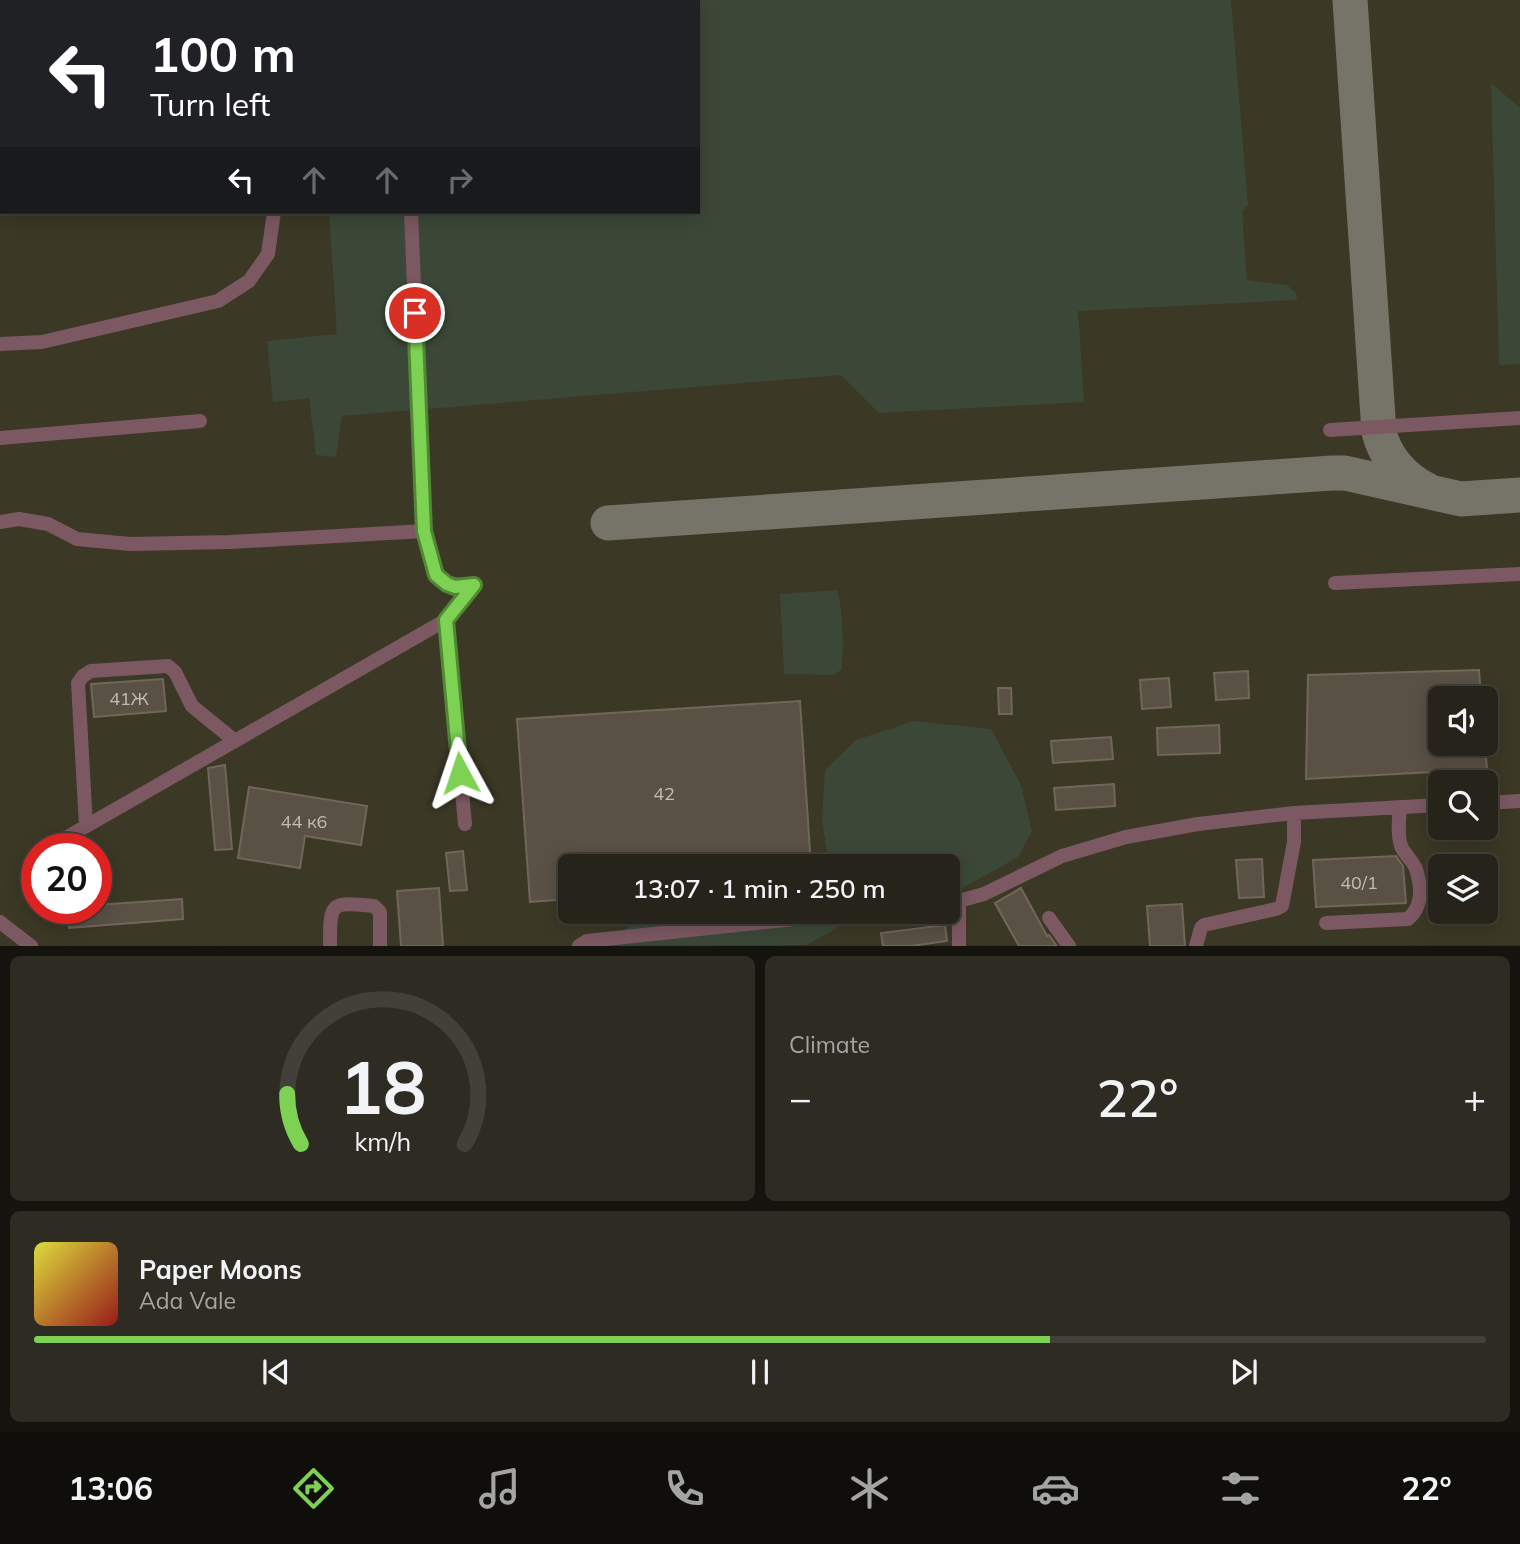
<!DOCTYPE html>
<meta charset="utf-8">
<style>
:root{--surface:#26231a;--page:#2e2b23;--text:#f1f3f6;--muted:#a4a4a2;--line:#424039;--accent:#7dd153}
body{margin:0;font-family:Mulish,sans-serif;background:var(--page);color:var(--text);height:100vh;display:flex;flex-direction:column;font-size:26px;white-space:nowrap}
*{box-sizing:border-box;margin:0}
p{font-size:23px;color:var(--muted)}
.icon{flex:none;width:38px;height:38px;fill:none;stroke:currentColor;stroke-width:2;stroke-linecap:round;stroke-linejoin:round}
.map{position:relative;height:946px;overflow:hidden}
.drawer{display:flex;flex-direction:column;gap:10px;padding:10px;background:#15130e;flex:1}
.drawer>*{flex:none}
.top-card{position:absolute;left:0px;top:0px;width:700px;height:214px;box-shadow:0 4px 18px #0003,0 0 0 2px var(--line);background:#202124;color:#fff;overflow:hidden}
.fabs{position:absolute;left:1428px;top:686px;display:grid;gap:14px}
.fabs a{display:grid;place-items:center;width:70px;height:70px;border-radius:10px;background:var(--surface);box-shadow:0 4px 18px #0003,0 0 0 2px var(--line);font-size:35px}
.speed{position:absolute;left:21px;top:833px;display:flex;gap:14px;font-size:35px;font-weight:700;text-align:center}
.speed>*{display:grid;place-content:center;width:91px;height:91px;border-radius:50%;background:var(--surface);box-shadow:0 4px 18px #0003,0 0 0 2px var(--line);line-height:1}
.speed .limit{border:10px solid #d22;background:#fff;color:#111}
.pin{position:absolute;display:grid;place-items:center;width:60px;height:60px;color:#fff;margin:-30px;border:4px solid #fff;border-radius:50%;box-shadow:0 2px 7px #0007}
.me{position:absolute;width:77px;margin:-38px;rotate:355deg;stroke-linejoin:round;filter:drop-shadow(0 0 5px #0008)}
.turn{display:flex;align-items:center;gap:24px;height:147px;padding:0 35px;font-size:32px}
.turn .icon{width:91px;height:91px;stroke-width:2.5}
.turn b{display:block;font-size:49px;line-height:60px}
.lanes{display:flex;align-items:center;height:66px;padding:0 35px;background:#0003;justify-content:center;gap:35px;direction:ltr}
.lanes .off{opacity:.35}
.big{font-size:52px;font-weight:600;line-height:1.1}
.drawer .card{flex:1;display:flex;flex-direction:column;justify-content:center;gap:10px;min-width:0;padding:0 24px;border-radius:10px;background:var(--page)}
.drawer .dial{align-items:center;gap:0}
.dial svg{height:182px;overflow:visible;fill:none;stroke:var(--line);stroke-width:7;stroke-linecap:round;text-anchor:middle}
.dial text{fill:var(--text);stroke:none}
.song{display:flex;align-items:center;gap:21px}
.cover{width:84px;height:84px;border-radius:10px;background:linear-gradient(135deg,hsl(60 70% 55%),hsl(0 70% 35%))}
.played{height:7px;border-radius:4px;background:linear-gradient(90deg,var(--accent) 70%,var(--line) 70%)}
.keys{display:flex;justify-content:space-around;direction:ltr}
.heat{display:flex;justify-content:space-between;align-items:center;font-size:38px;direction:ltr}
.drawer .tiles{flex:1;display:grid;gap:10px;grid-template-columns:1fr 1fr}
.card:last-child{grid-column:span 2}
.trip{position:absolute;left:558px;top:854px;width:402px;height:70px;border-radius:10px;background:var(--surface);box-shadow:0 4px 18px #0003,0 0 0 2px var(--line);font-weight:600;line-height:70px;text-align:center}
.dock{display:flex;height:112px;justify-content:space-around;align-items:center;background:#0f0e0a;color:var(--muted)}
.dock .icon{width:49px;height:49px}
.dock .current{color:var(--accent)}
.dock b{font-size:32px;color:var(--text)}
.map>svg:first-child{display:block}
.built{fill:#3b3825;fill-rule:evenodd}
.green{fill:#3b4838}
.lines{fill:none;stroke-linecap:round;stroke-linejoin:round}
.taxiway{stroke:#767468;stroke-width:35}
.building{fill:#5a5145;stroke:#70665a;stroke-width:2}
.minor{stroke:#7c5862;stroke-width:14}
.route-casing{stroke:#518836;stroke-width:18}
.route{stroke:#7dd153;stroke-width:12}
.labels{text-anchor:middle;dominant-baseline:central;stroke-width:7;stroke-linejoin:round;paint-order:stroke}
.number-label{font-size:18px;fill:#c2beb6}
</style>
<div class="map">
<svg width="1520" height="946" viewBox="0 0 1520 946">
<rect width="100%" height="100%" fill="#322f22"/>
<path class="built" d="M 0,0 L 1520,0 L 1520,945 L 0,946 ZM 2,2 L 698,2 L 698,212 L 2,212 ZM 1440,698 L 1486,698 L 1486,744 L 1440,744 ZM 1440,782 L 1486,782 L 1486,828 L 1440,828 ZM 37,849 L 96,849 L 96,908 L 37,908 ZM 570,866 L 948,866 L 948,912 L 570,912 ZM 1440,866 L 1486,866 L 1486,912 L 1440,912 Z"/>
<path class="green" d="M 425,0 L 1231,0 L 1248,205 L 1242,211 L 1247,280 L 1287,285 L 1296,293 L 1297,300 L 1078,311 L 1084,402 L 879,413 L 841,375 L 342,416 L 336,457 L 316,455 L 309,398 L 273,402 L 267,341 L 337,334 L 329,212 L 698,212 L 698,2 L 398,2 Z
M 1491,83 L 1520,108 L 1520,364 L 1499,365 Z
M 837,590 C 844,616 843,642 842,669 L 834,675 L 784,674 L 780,594 Z
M 914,721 L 991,729 L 1021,785 L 1032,831 L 1018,857 L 949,896 L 948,866 L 829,866 L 822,820 L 825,770 L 856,740 Z
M 652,912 L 881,912 L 859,916 L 806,945 L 599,946 Z"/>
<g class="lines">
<path class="taxiway" d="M 1350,0 L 1379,432 C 1385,457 1403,478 1427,490
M 608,523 L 1332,473 L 1345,473 L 1461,499 L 1520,495"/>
</g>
<path class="building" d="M 1479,670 L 1481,698 L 1440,698 L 1440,744 L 1485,744 L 1487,769 L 1306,779 L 1308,675 Z
M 1248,671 L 1249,698 L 1216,700 L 1214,673 Z
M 1169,678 L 1171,707 L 1142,709 L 1140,680 Z
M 163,679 L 166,711 L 94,717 L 91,684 Z
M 998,688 L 1011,688 L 1012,714 L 999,714 Z
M 800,701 L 811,866 L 570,866 L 570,899 L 530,902 L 517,719 Z
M 1219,725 L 1220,753 L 1158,755 L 1157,728 Z
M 1111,737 L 1113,759 L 1053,763 L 1051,741 Z
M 225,765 L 232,849 L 215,850 L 208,768 Z
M 1114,784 L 1115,806 L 1056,810 L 1054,788 Z
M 249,787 L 367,806 L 361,845 L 305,836 L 300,868 L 238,858 Z
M 463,851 L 467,890 L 450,891 L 446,853 Z
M 1396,856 L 1403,866 L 1406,903 L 1316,907 L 1313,860 Z
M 1262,859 L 1264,897 L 1239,898 L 1236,860 Z
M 439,888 L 443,946 L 401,946 L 397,891 Z
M 1021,888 L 1047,936 L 1049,935 L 1057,946 L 1019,946 L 995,903 Z
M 182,899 L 183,919 L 69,928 L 68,908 L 96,908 L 96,905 Z
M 1182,904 L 1185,946 L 1150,946 L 1147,906 Z
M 945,925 L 947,941 L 911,946 L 883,946 L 881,933 Z"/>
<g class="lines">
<path class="minor" d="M 305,0 L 305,2
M 261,2 L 261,0
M 411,212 L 424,531 C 434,567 430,588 474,585
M 0,344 L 42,342 L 218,301 L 249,281 L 268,254 L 274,212
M 1330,430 L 1520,418
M 0,438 L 200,421
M 0,522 L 19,519 L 48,524 L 77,539 L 130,544 L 230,542 L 424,531
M 1335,583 L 1520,574
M 446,620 L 465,824
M 1486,803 L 1520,801
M 86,826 L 78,683 L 83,676 L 91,671 L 168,666 L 175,672 L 192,706 L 235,741
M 62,840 L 446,620 L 474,585
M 959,902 L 959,946
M 948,904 L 984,894 L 1062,856 L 1126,837 L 1198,824 L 1294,813 L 1440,805
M 1049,918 L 1069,946
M 0,922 L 31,946
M 1326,923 L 1408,919 C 1423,906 1422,888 1416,869 C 1413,861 1404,854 1401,846 C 1397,833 1399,820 1400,807
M 330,946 C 330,901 330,902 374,906 L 380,912 L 380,946
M 579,946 L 587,941 L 861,912
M 1196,946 L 1201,928 L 1204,925 L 1276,909 L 1282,906 L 1294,842 L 1294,813"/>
</g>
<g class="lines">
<defs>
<path id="route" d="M 415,313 L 424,531 L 436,575 L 447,584 L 455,587 L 474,585 L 446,620 L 460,773"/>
</defs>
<use href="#route" class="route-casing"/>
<use href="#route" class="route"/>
</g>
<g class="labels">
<g class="number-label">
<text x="129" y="698">41Ж</text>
<text x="664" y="793">42</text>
<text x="304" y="821">44 к6</text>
<text x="1359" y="882">40/1</text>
</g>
</g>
</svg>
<div class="fabs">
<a><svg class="icon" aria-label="sound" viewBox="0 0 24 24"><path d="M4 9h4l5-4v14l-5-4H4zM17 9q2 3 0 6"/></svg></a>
<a><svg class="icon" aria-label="search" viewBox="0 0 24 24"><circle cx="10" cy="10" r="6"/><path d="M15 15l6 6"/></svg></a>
<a><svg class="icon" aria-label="layers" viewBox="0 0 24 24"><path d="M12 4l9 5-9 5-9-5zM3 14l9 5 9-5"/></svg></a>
</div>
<div class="speed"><div class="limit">20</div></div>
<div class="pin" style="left:415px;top:313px;background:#d93025"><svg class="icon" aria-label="arrive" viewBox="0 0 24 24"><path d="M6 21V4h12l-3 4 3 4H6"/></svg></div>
<svg class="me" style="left:460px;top:773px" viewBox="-20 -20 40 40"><path d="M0-17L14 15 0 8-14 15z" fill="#7dd153" stroke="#fff" stroke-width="4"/></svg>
<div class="trip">13:07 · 1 min · 250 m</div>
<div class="top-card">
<div class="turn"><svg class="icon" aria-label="left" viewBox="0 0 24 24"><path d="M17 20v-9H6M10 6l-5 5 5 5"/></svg><div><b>100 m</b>Turn left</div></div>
<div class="lanes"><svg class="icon" aria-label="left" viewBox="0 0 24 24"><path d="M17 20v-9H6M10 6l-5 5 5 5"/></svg><svg class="icon off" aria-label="ahead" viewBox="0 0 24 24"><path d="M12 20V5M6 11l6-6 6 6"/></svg><svg class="icon off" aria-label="ahead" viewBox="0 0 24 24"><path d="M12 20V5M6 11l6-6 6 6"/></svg><svg class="icon off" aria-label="right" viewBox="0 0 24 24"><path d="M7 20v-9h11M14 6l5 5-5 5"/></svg></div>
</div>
</div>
<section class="drawer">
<div class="tiles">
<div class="card dial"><svg viewBox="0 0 100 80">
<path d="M14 69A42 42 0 1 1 86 69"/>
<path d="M14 69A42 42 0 0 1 8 47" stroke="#7dd153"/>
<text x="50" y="56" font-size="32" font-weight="700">18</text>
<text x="50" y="72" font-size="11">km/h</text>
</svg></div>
<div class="card"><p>Climate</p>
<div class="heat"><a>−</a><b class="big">22°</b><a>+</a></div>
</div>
<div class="card">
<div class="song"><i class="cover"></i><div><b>Paper Moons</b><p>Ada Vale</p></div></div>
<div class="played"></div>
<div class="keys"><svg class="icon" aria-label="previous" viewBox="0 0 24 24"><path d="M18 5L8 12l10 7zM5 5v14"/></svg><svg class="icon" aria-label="pause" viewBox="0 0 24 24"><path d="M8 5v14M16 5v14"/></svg><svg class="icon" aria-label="next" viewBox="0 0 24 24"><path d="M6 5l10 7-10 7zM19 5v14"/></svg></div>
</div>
</div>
</section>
<nav class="dock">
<b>13:06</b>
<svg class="icon current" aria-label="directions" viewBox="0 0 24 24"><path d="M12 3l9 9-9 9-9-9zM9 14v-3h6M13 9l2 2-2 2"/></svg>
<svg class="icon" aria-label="music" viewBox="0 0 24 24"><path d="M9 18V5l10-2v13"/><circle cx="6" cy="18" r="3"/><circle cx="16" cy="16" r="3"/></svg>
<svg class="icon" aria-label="phone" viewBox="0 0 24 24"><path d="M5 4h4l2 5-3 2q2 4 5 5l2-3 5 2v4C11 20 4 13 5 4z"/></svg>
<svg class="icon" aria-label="climate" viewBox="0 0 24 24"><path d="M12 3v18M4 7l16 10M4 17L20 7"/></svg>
<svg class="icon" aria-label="car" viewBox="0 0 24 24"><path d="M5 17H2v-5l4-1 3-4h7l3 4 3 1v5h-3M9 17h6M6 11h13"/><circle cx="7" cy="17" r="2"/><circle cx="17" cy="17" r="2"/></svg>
<svg class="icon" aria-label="filters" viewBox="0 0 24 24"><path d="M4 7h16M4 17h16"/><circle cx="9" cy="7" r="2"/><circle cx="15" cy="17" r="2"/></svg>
<b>22°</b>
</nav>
